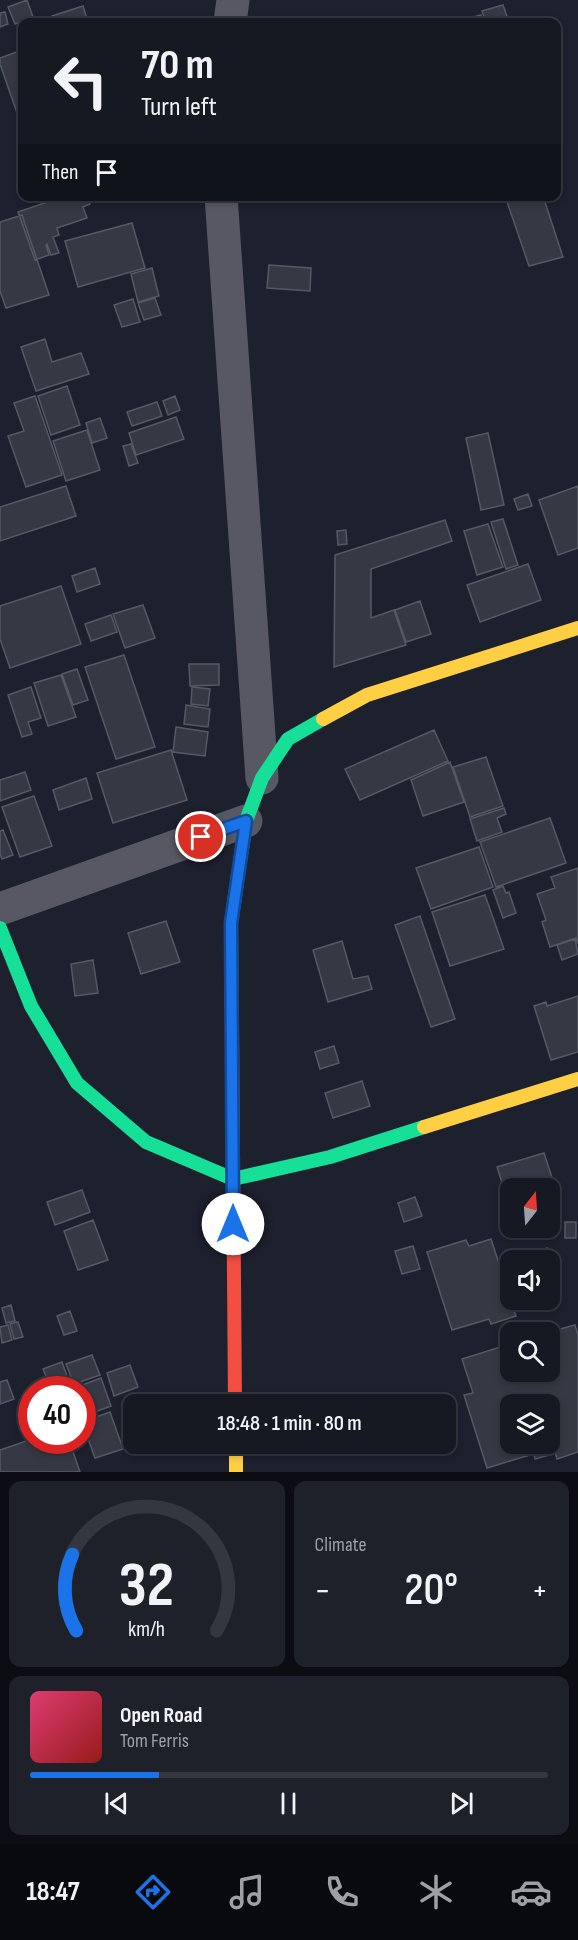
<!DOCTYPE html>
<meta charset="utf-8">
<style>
:root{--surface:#161822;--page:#1f212a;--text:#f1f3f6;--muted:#9ea0a5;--line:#353740;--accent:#1a73e8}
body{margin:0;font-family:"Sofia Sans Condensed",sans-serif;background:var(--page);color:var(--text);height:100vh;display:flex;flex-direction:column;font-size:22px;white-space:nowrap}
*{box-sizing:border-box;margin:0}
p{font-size:20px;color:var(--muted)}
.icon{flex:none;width:33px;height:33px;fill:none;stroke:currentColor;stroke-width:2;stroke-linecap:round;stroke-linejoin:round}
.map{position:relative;height:1472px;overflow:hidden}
.details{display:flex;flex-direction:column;gap:9px;padding:9px;background:#0c0d13;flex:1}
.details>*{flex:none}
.hud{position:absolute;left:18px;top:18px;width:543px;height:183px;border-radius:12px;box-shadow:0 3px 9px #0003,0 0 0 2px var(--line);background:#161822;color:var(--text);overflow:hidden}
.needle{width:39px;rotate:17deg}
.buttons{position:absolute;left:500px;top:1178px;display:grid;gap:12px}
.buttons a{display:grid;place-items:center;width:60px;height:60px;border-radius:12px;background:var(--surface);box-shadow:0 3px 9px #0003,0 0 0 2px var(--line);font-size:30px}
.speed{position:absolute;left:18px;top:1376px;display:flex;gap:12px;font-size:30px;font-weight:700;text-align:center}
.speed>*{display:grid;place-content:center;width:78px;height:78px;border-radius:50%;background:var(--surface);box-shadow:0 3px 9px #0003,0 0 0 2px var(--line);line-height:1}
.speed .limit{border:9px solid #d22;background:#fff;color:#111}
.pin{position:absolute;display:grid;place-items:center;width:51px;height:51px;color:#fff;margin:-26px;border:3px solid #fff;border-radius:50%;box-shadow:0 2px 6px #0007}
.me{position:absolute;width:66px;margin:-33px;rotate:0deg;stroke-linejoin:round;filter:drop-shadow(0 0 4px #0008)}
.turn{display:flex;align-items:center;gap:21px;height:126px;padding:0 24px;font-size:27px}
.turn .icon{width:78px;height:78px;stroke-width:2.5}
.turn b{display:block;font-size:42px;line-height:51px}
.then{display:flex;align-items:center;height:57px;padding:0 24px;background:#0003;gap:12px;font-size:22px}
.big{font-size:45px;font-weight:600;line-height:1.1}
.details .widget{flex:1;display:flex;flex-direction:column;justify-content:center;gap:9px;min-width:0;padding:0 21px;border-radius:12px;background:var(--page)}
.details .dial{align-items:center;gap:0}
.dial svg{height:156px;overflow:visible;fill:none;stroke:var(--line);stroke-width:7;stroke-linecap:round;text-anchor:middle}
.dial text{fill:var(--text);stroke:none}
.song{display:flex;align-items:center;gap:18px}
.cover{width:72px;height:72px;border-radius:9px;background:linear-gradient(135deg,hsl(340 70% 55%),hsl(0 70% 35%))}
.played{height:6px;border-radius:3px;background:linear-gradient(90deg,var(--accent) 25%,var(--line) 25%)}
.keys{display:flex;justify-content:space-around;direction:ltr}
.heat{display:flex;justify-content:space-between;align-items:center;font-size:33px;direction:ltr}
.details .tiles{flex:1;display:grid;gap:9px;grid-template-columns:1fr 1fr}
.widget:last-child{grid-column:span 2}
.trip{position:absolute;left:123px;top:1394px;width:333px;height:60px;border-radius:12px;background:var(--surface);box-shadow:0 3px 9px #0003,0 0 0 2px var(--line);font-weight:600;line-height:60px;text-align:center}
.dock{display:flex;height:96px;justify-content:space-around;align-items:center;background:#090a0e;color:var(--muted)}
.dock .icon{width:42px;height:42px}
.dock .active{color:var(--accent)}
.dock b{font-size:27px;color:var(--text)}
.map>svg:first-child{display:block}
.building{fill:#363843;stroke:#565965;stroke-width:1.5}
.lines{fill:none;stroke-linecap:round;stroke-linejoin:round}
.street{stroke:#575863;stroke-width:33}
.fast{stroke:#16e098;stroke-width:14}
.slow{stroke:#ffcf43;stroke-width:14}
.jam{stroke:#f24e42;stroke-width:14}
.route-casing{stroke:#114b97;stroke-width:15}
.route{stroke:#1a73e8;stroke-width:10}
</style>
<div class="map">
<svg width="578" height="1472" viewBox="0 0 578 1472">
<rect width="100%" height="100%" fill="#1d202d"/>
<path class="building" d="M 27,0 L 33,17 L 15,24 L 8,7 Z
M 503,5 L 509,22 L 486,22 L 482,11 Z
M 83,6 L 88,22 L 54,22 L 52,16 Z
M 5,12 L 8,24 L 0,27 L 0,13 Z
M 481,15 L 483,22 L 455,22 Z
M 22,50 L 22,112 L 17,113 L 0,64 L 0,58 Z
M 65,196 L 88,196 L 90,204 L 83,207 L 87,218 L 57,228 L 59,235 L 53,237 L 59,253 L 51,255 L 47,244 L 46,245 L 49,255 L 35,260 L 18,212 Z
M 505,196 L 543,196 L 563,257 L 529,266 Z
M 22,215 L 49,295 L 6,308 L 0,291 L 0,222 Z
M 132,223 L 145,268 L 78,287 L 65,241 Z
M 269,265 L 311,268 L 310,291 L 267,288 Z
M 152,268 L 159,296 L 138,302 L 131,274 Z
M 155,298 L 161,315 L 144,320 L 138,303 Z
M 133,299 L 140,322 L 122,327 L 114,305 Z
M 45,339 L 52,362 L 81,353 L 89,374 L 36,391 L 21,347 Z
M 67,386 L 80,425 L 51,435 L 38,396 Z
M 35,396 L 62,475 L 26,487 L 8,436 L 24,431 L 14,403 Z
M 175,396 L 180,410 L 168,415 L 163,401 Z
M 157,402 L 162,416 L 132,426 L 127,412 Z
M 176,417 L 184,439 L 136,455 L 129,433 Z
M 100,418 L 107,438 L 92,443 L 86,423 Z
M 87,430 L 100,470 L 66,481 L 53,441 Z
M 488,433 L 504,505 L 481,510 L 466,438 Z
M 131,444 L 138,463 L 129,466 L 123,446 Z
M 66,486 L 76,516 L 0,541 L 0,507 Z
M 578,486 L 578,548 L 558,555 L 539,500 Z
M 528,494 L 532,506 L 518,510 L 514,499 Z
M 503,519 L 518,565 L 506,569 L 491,522 Z
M 445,520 L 452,541 L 371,569 L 371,618 L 394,610 L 406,645 L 334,667 L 335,555 Z
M 488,524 L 503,567 L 477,575 L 464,531 Z
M 346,530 L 347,544 L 338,545 L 337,531 Z
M 528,564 L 541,600 L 480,622 L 467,585 Z
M 95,568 L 100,584 L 77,592 L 72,576 Z
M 61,586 L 81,644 L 10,668 L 0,639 L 0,606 Z
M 420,601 L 431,634 L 406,642 L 395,610 Z
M 143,605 L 155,638 L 125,648 L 113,614 Z
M 111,615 L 117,632 L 91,641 L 85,624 Z
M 124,655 L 155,747 L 116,759 L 85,667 Z
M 189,664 L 219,664 L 219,685 L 190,686 Z
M 77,669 L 88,700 L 73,705 L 62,674 Z
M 61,675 L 76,717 L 48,726 L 34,683 Z
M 31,687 L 41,718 L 28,722 L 32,734 L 22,737 L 8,695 Z
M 192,687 L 210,689 L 208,706 L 191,704 Z
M 186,705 L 210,709 L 208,727 L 184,724 Z
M 176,727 L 208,732 L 205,756 L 173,752 Z
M 434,730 L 448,761 L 360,800 L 345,769 Z
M 171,750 L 187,800 L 113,823 L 97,773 Z
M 486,757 L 503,806 L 470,817 L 453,767 Z
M 450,762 L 464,802 L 423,816 L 411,780 Z
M 25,772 L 31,790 L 0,801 L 0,780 Z
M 86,778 L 92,799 L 59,810 L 53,790 Z
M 34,796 L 52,846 L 20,857 L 2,807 Z
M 504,808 L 506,814 L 497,818 L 502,832 L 477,841 L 470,819 Z
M 550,818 L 566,863 L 496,887 L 480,842 Z
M 3,830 L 13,855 L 2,859 L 0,854 L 0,831 Z
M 479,847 L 493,887 L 431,909 L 416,868 Z
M 578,868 L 578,944 L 576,938 L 550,947 L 542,922 L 546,920 L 537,894 L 555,888 L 551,877 Z
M 503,886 L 506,893 L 509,892 L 516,913 L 503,918 L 493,890 Z
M 485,895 L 504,949 L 450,966 L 432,912 Z
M 420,916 L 455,1019 L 431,1027 L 395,925 Z
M 166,921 L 180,962 L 141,974 L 128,933 Z
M 575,939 L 578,954 L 562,960 L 557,945 Z
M 342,941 L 353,979 L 368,976 L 372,989 L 328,1002 L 313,950 Z
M 93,960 L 98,993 L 75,996 L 71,964 Z
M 578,996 L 578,1052 L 551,1060 L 534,1006 L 546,1002 L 547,1006 Z
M 334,1046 L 339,1063 L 320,1069 L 315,1052 Z
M 362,1081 L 370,1106 L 333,1118 L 325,1093 Z
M 544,1153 L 558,1196 L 549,1199 L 549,1188 L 510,1188 L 510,1208 L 497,1167 Z
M 82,1190 L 90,1212 L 55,1225 L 47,1202 Z
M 415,1197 L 422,1216 L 404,1222 L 398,1203 Z
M 93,1220 L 108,1260 L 78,1270 L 64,1231 Z
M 565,1222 L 576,1222 L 576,1238 L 565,1238 Z
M 491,1239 L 516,1316 L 491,1324 L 489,1319 L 452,1330 L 427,1252 L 466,1240 L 469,1246 Z
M 413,1246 L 420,1269 L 402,1274 L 395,1251 Z
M 547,1248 L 554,1261 L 549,1264 L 549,1260 L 529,1260 L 527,1257 Z
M 11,1305 L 15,1321 L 6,1323 L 2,1308 Z
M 70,1311 L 77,1331 L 64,1335 L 57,1316 Z
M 18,1322 L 23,1337 L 14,1339 L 10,1324 Z
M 8,1325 L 12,1340 L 2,1343 L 0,1327 Z
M 575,1325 L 578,1335 L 578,1452 L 557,1459 L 551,1439 L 549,1440 L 549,1404 L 510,1404 L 510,1443 L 539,1443 L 527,1447 L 530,1455 L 487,1468 L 464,1395 L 473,1393 L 462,1359 L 510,1344 L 510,1371 L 549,1371 L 549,1332 Z
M 92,1355 L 100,1375 L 74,1384 L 66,1364 Z
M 62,1362 L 71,1387 L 51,1389 L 43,1369 Z
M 130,1365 L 138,1387 L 114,1396 L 107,1373 Z
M 101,1378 L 111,1406 L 84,1416 L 82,1411 L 82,1389 L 74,1388 Z
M 7,1380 L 14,1399 L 0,1404 L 0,1382 Z
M 110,1412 L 123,1449 L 95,1458 L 82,1422 Z
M 32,1439 L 69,1440 L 80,1472 L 0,1472 L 0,1450 Z
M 549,1442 L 553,1454 L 535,1459 L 532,1447 Z"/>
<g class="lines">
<path class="street" d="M 230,22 L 233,0
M 221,196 L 262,778
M 0,909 L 246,821"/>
<path class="fast" d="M 0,928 L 31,1006 L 77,1083 L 146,1142 L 233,1179 L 330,1157 L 424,1127
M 232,1025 L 231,923 L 246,821 L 262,778 L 288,739 L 323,719"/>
<path class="slow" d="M 323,719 L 367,695 L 578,628
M 424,1127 L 578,1079
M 236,1443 L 236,1472"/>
<path class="jam" d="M 232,1025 L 235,1404"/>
</g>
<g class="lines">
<defs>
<path id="route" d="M 201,837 L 246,821 L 231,923 L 233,1224"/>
</defs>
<use href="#route" class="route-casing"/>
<use href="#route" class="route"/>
</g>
</svg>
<div class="buttons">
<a><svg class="needle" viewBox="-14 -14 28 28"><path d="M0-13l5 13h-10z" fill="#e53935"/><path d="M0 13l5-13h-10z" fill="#9ea0a5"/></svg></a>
<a><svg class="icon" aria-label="sound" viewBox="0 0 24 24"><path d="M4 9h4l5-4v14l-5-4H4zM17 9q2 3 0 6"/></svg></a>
<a><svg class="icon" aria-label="search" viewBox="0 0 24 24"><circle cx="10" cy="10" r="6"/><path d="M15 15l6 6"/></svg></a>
<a><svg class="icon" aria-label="layers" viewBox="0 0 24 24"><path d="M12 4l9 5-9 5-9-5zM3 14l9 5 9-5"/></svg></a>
</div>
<div class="speed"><div class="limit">40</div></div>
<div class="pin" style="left:201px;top:837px;background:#d93025"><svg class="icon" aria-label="arrive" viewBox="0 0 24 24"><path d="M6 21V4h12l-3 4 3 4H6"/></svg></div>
<svg class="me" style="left:233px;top:1224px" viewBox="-20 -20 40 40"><circle r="19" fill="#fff"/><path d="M0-13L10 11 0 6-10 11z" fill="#1a73e8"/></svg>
<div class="trip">18:48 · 1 min · 80 m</div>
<div class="hud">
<div class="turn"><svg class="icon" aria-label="left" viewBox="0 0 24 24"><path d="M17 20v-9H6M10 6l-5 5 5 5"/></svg><div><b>70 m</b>Turn left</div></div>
<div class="then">Then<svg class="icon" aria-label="arrive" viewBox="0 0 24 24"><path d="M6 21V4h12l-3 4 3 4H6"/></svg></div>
</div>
</div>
<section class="details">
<div class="tiles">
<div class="widget dial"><svg viewBox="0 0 100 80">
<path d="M14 69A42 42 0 1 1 86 69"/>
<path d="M14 69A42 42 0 0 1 12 30" stroke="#1a73e8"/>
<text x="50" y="56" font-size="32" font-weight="700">32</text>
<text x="50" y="72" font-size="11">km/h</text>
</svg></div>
<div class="widget"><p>Climate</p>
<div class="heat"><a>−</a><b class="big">20°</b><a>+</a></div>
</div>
<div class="widget">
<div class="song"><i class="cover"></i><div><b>Open Road</b><p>Tom Ferris</p></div></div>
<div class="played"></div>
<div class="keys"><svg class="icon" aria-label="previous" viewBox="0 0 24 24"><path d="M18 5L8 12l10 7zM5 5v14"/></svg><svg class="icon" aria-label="pause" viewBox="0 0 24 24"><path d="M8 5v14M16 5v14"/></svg><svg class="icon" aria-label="next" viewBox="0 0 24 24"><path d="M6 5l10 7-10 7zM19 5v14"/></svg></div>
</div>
</div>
</section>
<nav class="dock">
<b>18:47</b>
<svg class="icon active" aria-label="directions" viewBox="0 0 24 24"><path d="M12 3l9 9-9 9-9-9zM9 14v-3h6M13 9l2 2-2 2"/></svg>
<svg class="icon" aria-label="music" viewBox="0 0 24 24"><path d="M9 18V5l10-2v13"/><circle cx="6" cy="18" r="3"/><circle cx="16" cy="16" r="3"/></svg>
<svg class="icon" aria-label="phone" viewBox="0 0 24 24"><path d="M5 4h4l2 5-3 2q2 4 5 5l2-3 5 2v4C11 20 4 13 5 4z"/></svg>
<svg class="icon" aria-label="climate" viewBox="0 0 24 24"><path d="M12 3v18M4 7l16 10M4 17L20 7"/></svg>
<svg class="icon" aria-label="car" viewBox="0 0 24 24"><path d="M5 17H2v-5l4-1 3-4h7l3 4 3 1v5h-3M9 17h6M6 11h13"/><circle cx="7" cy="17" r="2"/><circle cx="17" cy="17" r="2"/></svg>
</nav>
